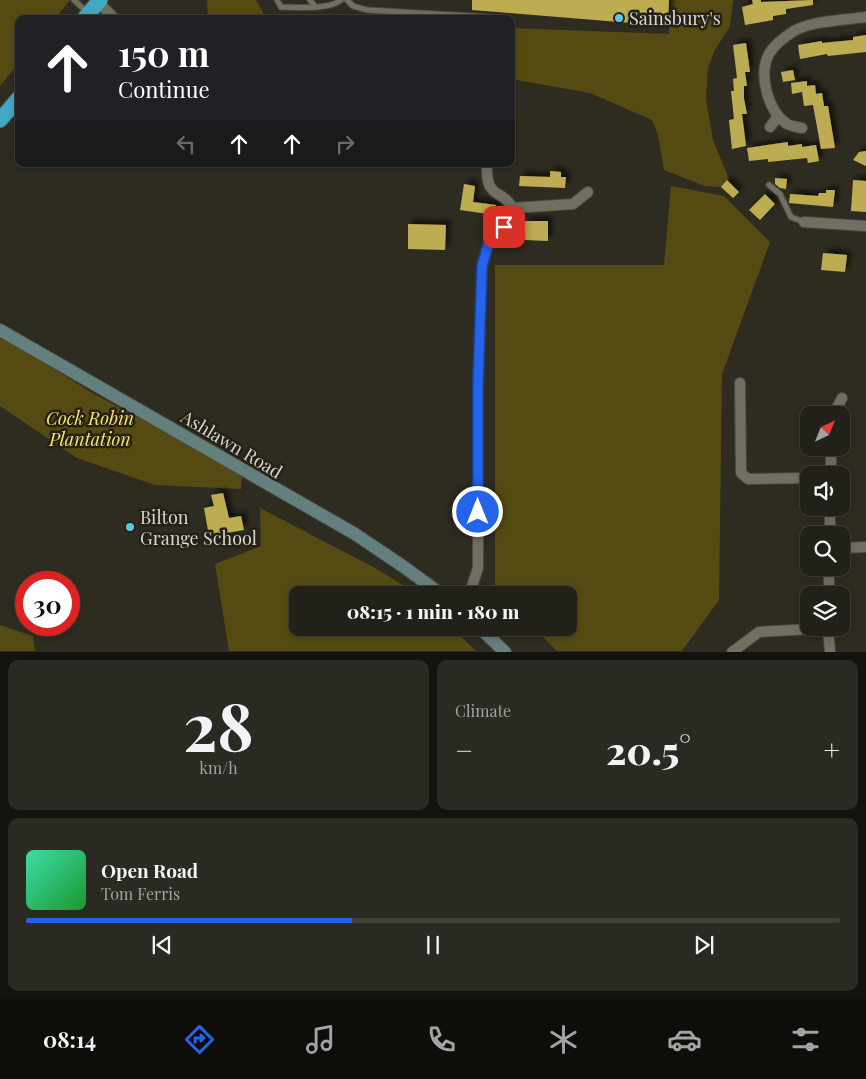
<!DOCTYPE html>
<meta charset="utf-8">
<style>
:root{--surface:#222119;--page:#2a2922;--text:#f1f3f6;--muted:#a2a3a2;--line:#3f3e38;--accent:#2563eb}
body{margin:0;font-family:"Playfair Display",serif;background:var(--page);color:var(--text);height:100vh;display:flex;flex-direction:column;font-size:19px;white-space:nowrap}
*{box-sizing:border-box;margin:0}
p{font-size:16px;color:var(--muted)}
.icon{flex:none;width:28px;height:28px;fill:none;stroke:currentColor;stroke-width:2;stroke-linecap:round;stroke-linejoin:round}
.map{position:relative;height:652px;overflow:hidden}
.sheet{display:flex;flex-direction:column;gap:8px;padding:8px;background:#13120e;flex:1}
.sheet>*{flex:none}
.top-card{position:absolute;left:15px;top:15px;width:500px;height:152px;border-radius:10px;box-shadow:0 2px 8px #0003,0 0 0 1px var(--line);background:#202124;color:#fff;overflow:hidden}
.needle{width:32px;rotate:43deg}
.fabs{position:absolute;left:800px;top:406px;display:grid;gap:10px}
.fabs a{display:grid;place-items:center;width:50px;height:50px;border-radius:10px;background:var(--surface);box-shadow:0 2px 8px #0003,0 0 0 1px var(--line);font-size:25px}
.speed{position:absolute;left:15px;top:571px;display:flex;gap:10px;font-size:25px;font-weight:700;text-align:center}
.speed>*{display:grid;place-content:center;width:65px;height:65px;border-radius:50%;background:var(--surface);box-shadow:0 2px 8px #0003,0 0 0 1px var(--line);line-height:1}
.speed .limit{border:8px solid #d22;background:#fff;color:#111}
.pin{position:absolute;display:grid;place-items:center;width:42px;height:42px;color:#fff;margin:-21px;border-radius:10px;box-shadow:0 2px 8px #0006}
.me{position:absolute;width:55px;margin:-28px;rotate:0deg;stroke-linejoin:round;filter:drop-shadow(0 0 4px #0008)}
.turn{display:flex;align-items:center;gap:18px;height:105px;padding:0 20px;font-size:22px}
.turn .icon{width:65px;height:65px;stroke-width:2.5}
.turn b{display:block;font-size:35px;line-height:42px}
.lanes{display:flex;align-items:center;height:48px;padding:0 20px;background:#0003;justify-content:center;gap:25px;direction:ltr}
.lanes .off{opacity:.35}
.big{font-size:38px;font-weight:800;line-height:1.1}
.sheet .widget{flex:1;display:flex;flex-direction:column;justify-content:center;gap:8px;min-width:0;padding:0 18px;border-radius:10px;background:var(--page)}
.sheet .dial{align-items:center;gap:0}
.dial b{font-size:65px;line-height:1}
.song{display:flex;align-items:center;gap:15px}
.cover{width:60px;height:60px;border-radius:8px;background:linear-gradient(135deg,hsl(160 70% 55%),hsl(130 70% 35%))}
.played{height:5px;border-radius:2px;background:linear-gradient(90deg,var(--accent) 40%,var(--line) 40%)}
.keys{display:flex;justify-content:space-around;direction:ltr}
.heat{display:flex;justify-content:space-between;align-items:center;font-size:28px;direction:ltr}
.sheet .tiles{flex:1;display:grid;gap:8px;grid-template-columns:1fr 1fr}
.widget:last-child{grid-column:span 2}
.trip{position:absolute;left:289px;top:586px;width:288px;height:50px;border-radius:10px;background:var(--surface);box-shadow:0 2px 8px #0003,0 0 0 1px var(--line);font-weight:800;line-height:50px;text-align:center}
.tabs{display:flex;height:80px;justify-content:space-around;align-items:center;background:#0e0d0a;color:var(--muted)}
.tabs .icon{width:35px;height:35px}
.tabs .current{color:var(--accent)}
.tabs b{font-size:22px;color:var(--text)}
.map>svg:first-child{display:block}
.green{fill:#554b12}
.building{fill:#bdac51;filter:url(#shadow)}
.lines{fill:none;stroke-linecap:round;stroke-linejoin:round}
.lane-casing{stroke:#4c4a41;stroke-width:7}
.street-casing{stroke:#4c4a41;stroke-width:12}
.secondary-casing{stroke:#4c4a41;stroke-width:14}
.highway-casing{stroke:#4c4a41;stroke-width:17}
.lane{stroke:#716f62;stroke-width:5}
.street{stroke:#716f62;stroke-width:10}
.secondary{stroke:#63807f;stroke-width:12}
.highway{stroke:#42a8c4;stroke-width:15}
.route-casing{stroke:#184099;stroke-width:12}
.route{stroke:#2563eb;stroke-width:9}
.poi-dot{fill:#5bc8e6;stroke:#242217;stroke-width:2}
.labels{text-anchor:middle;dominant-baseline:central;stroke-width:5;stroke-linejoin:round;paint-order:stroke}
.poi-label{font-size:18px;fill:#d7d5ce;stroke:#242217;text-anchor:start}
.park-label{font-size:18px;font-style:italic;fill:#fbe369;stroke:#242217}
.street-label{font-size:18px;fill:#d7d5ce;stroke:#242217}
</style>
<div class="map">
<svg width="866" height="652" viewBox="0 0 866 652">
<defs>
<filter id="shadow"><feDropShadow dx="4.5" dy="-4.5" stdDeviation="2.5" flood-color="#0009"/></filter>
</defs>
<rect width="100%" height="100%" fill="#2e2c21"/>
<path class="green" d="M 0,0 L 70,0 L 55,19 L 19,19 L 19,63 L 0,86 Z
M 207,0 L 256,0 L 266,18 L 292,19 L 208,19 Z
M 670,0 L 733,0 L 730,26 L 715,50 L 708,68 L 706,99 L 713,140 L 729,179 L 721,187 L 705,186 L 664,170 L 658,135 L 652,120 L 590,93 L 511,79 L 511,28 L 669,34 Z
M 671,186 L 724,196 L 770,242 L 722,374 L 719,600 L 682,651 L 557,651 L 534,628 L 568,628 L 568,595 L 503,595 L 495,587 L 495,265 L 664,265 Z
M 0,335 L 94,394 L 179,439 L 242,477 L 241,489 L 155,485 L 77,458 L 0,406 Z
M 260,508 L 375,568 L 419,595 L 298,595 L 298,628 L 452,628 L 476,651 L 229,651 L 215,564 L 261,546 Z
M 0,625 L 33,636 L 35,651 L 0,651 Z"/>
<path class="building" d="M 472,0 L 669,0 L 668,26 L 472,10 Z
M 752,0 L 761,0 L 761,2 L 813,0 L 813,5 L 786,9 L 786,14 L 773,16 L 773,20 L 745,25 L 742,7 L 753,4 Z
M 866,35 L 866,52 L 828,56 L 827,54 L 800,59 L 798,45 L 822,41 L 822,43 L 853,40 L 853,37 Z
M 746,43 L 750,72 L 745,72 L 747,86 L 744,86 L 744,99 L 747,114 L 742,114 L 746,146 L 732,149 L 729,120 L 734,119 L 731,91 L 734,91 L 733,79 L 737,78 L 733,45 Z
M 793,70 L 795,80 L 783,82 L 781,72 Z
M 807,81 L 807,86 L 815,85 L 816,94 L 822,93 L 824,106 L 828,106 L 835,148 L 821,149 L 813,105 L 804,106 L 802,92 L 792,94 L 791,83 Z
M 788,142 L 788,146 L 802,144 L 802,147 L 816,145 L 819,161 L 808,163 L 807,158 L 768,162 L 768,159 L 749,161 L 747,148 Z
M 866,151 L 866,166 L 853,160 L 859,152 Z
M 550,171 L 561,172 L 561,177 L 566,177 L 565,188 L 519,186 L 520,176 L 550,177 Z
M 775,178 L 787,179 L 786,189 L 780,188 L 775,184 Z
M 727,180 L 739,192 L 733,198 L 721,187 Z
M 853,180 L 866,181 L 866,212 L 851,211 Z
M 464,184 L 475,186 L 473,202 L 496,205 L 495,215 L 460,210 Z
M 826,190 L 835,190 L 833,207 L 789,203 L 790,194 L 818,196 L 819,193 L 826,193 Z
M 765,194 L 775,204 L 760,220 L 749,210 Z
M 525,221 L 548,221 L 548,241 L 525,240 Z
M 408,224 L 446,225 L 445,250 L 408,249 Z
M 823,253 L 847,255 L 845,272 L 821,270 Z
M 223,493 L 229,518 L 241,516 L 244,530 L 209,536 L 204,508 L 214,506 L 211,495 Z"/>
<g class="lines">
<defs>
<path id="lane" d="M 74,0 L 88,13
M 277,0 L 281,7 C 296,7 330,10 341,0
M 310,0 L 315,7
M 347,0 L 353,6 L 367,10 L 490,17
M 769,185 L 780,194 L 791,217 L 804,222"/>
<path id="street" d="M 98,2 L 115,19
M 770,127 L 778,116
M 802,128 C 797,127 791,126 787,124 C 768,111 758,75 769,54 C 774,45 786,36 794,31 C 811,21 846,20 866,17
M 513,208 L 573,204 L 588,192
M 804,222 L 866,226
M 740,383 L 741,473 L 748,479 L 809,478
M 833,415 L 842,398
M 831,475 L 831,448
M 830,535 L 830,508
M 841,548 L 866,547
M 469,595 L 478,568 L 478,385 L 482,266 L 488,245 L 511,219 L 514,211 C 504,187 485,202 487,164
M 829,595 L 829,568
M 828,628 L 830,652
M 732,652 L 759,632 L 828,628"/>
<path id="secondary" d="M 0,330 L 355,534 L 404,567 L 442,595
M 480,628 L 505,652"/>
<path id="highway" d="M 84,19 L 100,0
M 0,120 L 19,98"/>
</defs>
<use href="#lane" class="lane-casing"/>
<use href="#street" class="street-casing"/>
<use href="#secondary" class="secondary-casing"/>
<use href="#highway" class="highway-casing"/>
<use href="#lane" class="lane"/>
<use href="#street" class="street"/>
<use href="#secondary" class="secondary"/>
<use href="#highway" class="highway"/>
</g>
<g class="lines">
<defs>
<path id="route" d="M 478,512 L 478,385 L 482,266 L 488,245 L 504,227"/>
</defs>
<use href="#route" class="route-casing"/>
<use href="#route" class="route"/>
</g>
<g class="poi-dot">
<circle cx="619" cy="18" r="5"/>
<circle cx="130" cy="527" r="5"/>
</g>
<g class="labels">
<g class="poi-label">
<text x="629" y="18">Sainsbury's</text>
<text x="140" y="517">Bilton<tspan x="140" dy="21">Grange School</tspan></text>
</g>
<g class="park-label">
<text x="90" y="418">Cock Robin<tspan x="90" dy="21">Plantation</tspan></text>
</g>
<g class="street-label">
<text transform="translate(232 444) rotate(31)">Ashlawn Road</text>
</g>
</g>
</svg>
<div class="fabs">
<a><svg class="needle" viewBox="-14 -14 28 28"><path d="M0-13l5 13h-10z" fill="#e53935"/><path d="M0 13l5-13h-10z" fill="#a2a3a2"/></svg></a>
<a><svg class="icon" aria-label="sound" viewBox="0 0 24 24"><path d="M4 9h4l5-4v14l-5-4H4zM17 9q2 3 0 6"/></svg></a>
<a><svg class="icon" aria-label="search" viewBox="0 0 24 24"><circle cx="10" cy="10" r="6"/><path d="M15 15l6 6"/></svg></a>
<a><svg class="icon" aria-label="layers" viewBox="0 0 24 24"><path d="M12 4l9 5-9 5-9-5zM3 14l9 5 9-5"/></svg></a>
</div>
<div class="speed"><div class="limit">30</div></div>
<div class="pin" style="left:504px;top:227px;background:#d93025"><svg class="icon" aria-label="arrive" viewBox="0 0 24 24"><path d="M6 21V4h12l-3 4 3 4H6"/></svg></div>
<svg class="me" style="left:478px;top:512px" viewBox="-20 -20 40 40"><circle r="17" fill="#2563eb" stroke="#fff" stroke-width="3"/><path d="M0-11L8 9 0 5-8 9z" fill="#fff"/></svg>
<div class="trip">08:15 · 1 min · 180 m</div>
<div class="top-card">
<div class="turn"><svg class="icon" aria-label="ahead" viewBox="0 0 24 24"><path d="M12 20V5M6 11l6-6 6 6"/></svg><div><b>150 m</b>Continue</div></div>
<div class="lanes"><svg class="icon off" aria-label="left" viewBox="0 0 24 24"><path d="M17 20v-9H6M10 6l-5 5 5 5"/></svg><svg class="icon" aria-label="ahead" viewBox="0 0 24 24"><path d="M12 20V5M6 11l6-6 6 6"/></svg><svg class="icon" aria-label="ahead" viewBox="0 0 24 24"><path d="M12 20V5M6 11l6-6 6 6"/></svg><svg class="icon off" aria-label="right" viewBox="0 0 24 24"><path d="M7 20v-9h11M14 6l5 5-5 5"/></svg></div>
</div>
</div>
<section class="sheet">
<div class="tiles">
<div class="widget dial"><b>28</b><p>km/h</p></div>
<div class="widget"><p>Climate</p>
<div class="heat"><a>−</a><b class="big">20.5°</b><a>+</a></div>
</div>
<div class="widget">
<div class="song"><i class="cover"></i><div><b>Open Road</b><p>Tom Ferris</p></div></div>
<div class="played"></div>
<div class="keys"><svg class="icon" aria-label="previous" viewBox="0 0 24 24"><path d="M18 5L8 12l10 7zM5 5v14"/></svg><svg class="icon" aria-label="pause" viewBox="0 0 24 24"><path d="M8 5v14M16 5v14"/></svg><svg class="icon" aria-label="next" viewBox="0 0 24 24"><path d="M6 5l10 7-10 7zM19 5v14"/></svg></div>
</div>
</div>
</section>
<nav class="tabs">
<b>08:14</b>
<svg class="icon current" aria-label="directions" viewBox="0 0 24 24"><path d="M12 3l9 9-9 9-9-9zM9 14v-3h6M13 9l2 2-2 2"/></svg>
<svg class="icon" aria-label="music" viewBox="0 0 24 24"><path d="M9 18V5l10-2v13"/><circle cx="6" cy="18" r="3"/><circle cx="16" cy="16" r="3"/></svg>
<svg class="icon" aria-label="phone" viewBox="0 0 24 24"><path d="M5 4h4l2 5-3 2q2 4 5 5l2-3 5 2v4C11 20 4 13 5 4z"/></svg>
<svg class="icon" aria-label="climate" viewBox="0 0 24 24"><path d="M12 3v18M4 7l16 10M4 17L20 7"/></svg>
<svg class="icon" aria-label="car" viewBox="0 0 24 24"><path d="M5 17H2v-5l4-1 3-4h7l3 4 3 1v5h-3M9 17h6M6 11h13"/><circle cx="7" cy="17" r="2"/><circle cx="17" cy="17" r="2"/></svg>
<svg class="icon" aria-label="filters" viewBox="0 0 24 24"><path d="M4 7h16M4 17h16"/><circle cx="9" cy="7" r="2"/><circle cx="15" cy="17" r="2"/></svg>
</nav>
